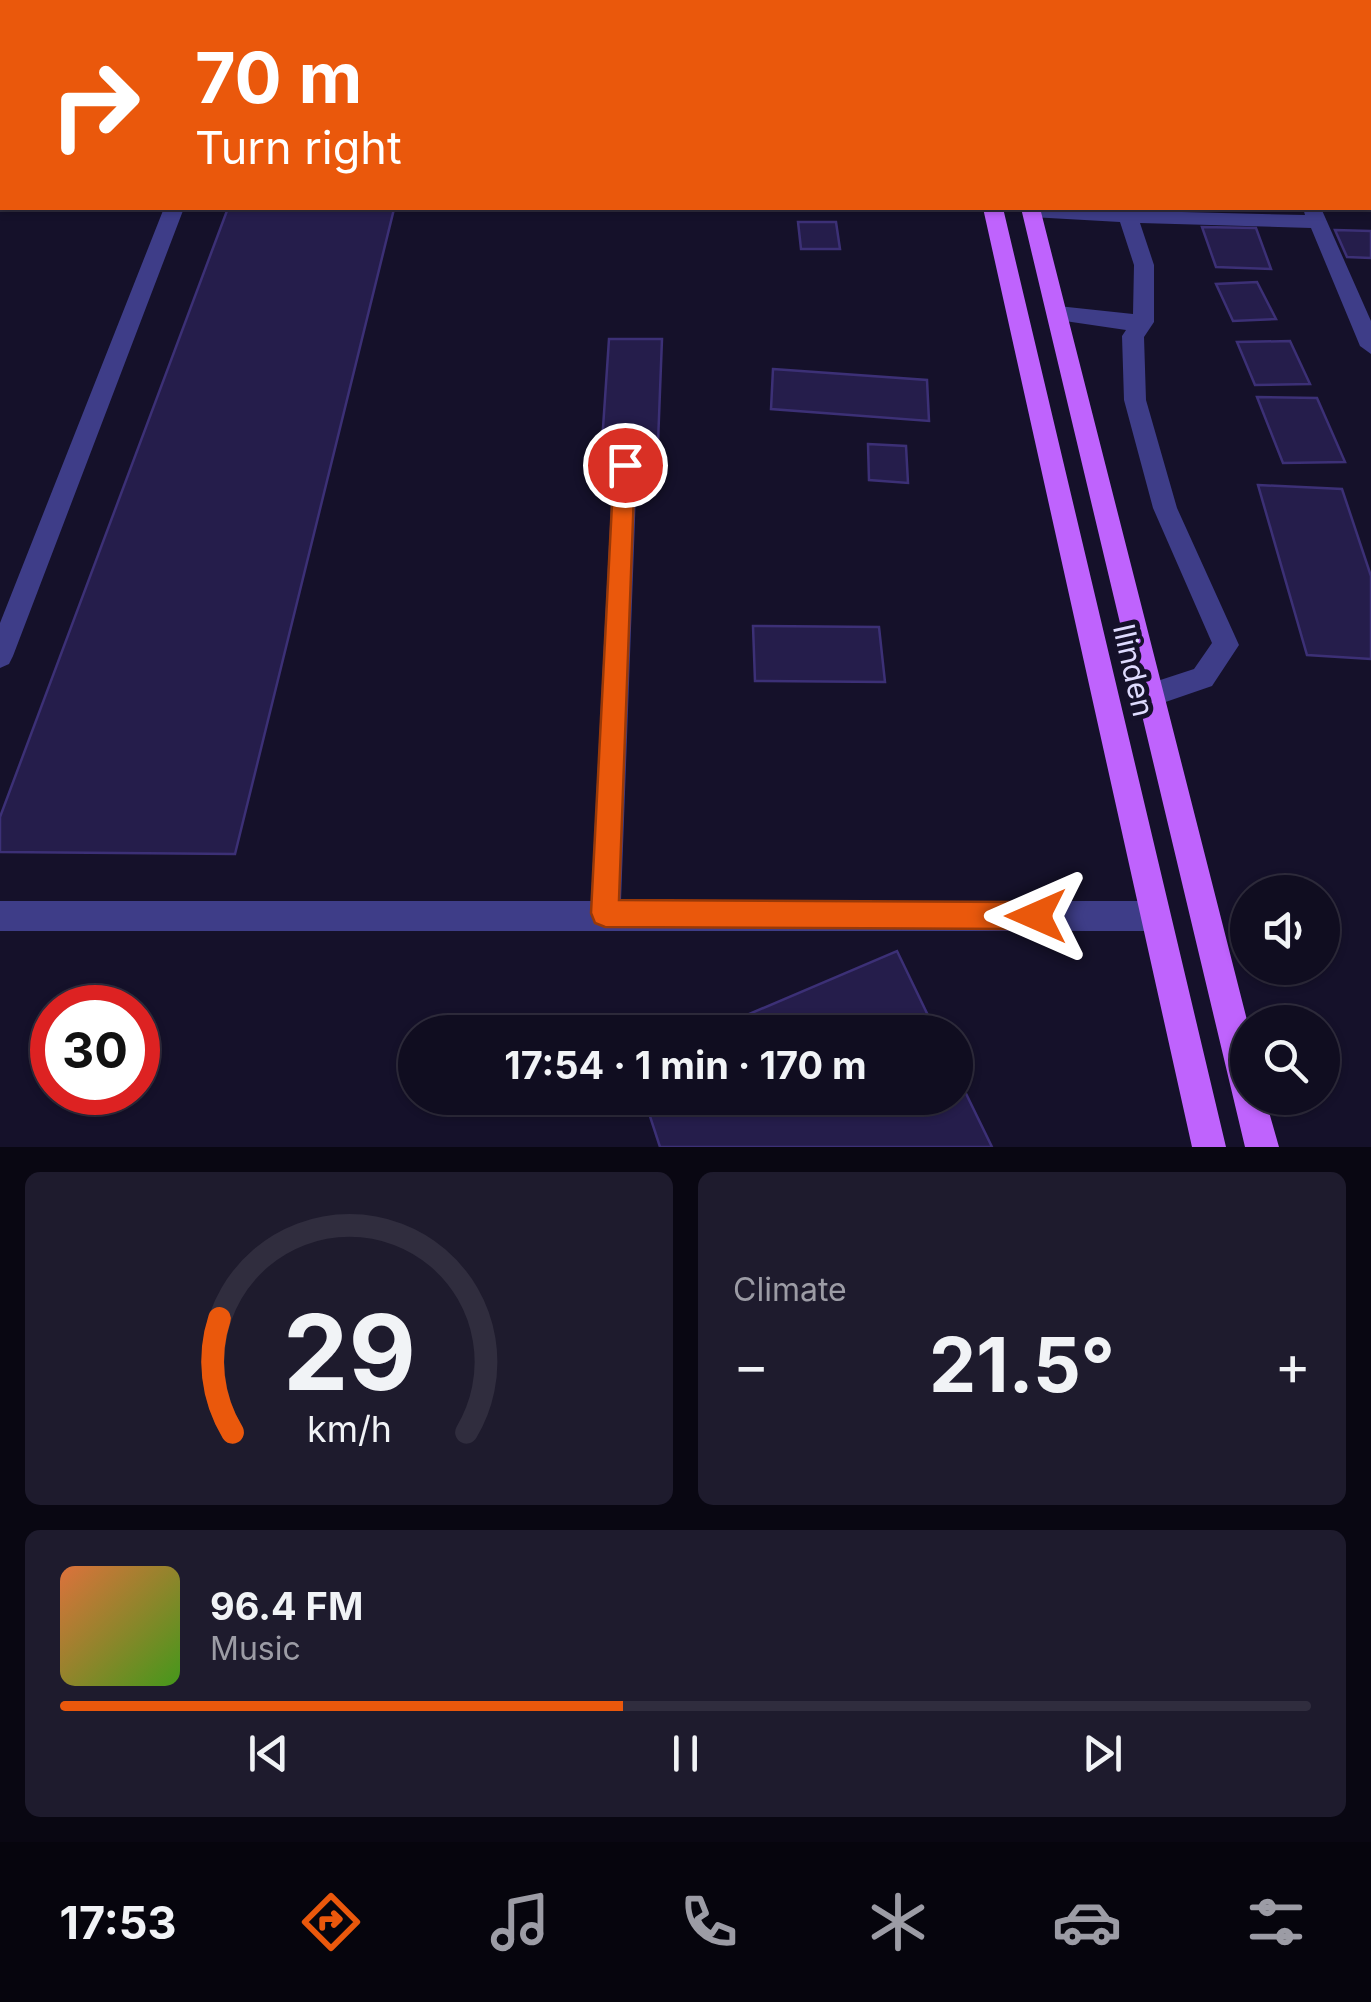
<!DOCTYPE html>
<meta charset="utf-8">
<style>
:root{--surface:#100d20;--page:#1e1b2d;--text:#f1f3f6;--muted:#9c9ca5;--line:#302d3e;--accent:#ea580c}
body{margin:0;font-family:Inter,sans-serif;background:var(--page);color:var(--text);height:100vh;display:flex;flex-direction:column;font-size:38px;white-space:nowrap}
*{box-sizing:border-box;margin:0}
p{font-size:32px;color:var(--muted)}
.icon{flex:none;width:55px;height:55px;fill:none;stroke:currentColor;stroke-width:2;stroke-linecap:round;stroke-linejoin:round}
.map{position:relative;height:1147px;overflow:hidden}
.sheet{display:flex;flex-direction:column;gap:25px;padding:25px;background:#090712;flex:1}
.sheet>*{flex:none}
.guide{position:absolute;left:0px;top:0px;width:1372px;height:210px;box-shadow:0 2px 8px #0004,0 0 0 2px var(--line);background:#ea580c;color:#fff;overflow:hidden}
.fabs{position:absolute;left:1230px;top:875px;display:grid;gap:20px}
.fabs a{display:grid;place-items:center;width:110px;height:110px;border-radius:50%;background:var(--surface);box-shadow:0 2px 8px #0004,0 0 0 2px var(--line);font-size:50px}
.speed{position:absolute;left:30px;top:985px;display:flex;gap:20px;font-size:50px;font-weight:700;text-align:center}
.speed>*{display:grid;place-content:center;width:130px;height:130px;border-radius:50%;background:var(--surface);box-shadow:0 2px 8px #0004,0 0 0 2px var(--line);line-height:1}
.speed .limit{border:15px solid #d22;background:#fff;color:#111}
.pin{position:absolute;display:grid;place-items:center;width:85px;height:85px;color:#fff;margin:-42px;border:5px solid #fff;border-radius:50%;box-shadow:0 2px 10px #0007}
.me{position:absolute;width:110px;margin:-55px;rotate:270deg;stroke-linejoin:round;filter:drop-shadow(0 0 8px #0008)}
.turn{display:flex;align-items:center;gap:35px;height:210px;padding:0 30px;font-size:45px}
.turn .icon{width:130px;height:130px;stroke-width:2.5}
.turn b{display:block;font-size:70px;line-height:85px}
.big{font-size:75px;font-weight:700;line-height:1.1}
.sheet .tile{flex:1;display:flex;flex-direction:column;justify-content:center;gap:15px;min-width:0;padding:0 35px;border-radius:15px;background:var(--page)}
.sheet .dial{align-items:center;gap:0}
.dial svg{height:260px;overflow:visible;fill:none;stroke:var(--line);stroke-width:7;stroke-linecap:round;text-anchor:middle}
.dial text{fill:var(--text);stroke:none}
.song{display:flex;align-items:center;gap:30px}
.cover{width:120px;height:120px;border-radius:15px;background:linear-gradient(135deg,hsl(20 70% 55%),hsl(100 70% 35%))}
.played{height:10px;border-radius:5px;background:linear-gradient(90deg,var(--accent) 45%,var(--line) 45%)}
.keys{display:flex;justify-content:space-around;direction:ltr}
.heat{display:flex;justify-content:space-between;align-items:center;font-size:55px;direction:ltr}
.sheet .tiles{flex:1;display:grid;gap:25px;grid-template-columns:1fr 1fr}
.tile:last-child{grid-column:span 2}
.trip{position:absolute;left:398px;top:1015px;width:575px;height:100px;border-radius:50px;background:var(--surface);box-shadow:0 2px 8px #0004,0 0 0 2px var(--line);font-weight:700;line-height:100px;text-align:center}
.tabs{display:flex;height:160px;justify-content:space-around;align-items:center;background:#06050d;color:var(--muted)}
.tabs .icon{width:70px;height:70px}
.tabs .selected{color:var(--accent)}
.tabs b{font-size:45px;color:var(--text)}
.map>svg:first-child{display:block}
.building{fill:#251d4b;stroke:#3c3076;stroke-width:2.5}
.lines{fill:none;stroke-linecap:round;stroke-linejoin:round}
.minor{fill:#3e3d88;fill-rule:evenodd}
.major{fill:#bf63fd;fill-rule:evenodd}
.route{fill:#ea580c;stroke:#983908;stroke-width:2.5}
.labels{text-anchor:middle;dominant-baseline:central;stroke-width:10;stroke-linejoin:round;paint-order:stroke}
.street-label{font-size:30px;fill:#dedbfe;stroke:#15112a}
</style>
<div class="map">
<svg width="1371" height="1147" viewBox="0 0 1371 1147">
<rect width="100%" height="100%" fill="#15112a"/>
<path class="building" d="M 228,208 L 394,209 L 235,854 L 0,852 L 0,817 Z
M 798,222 L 836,222 L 840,249 L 801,249 Z
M 1202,227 L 1256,228 L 1271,269 L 1216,267 Z
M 1335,230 L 1371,231 L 1371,258 L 1347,257 Z
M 1257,282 L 1276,319 L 1233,321 L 1216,284 Z
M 609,339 L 662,339 L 658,443 L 602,443 Z
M 1290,341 L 1310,384 L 1255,385 L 1237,342 Z
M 773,369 L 927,380 L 929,421 L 771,409 Z
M 1257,397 L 1317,398 L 1345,462 L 1283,463 Z
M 868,444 L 906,446 L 908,483 L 869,480 Z
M 1258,485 L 1342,489 L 1371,576 L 1371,659 L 1307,655 Z
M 753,626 L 879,627 L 885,682 L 755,681 Z
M 897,951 L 936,1032 L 707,1032 Z
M 955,1071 L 992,1147 L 660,1147 L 644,1098 L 955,1098 Z"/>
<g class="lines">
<path class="minor" d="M 209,0 L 231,0 L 232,2 L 211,2 Z
M 967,0 L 1027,0 L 1028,2 L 966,2 Z
M 1205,0 L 1221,0 L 1222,2 L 1206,2 Z
M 1370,71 L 1371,71 L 1371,81 L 1370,81 Z
M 164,208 L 184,208 L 13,656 L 9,664 L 0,668 L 0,623 Z
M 1023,208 L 1305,215 L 1303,208 L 1321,208 L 1371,321 L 1371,354 L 1360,346 L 1311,228 L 1140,223 L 1154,265 L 1154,322 L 1144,337 L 1146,400 L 1177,508 L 1239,645 L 1212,686 L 1151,707 L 1142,704 L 1138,695 L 1142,686 L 1194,669 L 1212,643 L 1153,508 L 1124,400 L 1122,336 L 1126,330 L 1058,320 L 1047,313 L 1058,306 L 1133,314 L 1134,265 L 1120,222 L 1031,217 L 1024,216 Z
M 625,456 L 633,458 L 637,465 L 621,901 L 1154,901 L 1165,905 L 1169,916 L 1165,927 L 1154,931 L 0,931 L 0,901 L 591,901 L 613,465 L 617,458 Z"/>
<path class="major" d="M 938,0 L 954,0 L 955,2 L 939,2 Z
M 966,0 L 982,0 L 983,2 L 967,2 Z
M 983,208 L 1003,208 L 1226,1147 L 1192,1147 Z
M 1021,208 L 1040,208 L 1248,1024 L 1248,1098 L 1265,1098 L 1279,1147 L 1245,1147 Z"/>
</g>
<path class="route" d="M 625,457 L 635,465 L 619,900 L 1036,902 L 1046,906 L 1050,916 L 1046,925 L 1036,929 L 605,927 L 595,923 L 591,913 L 614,465 Z"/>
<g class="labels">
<g class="street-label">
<text transform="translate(1134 670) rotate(77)">Ilinden</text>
</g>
</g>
</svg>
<div class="fabs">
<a><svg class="icon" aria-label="sound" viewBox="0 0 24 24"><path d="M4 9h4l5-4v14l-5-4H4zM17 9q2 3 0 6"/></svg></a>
<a><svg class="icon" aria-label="search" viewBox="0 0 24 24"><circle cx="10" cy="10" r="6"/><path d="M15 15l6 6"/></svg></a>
</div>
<div class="speed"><div class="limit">30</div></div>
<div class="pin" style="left:625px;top:465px;background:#d93025"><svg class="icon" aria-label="arrive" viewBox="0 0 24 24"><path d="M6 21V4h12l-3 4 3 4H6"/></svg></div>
<svg class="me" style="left:1036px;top:916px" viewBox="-20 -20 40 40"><path d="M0-17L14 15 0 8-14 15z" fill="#ea580c" stroke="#fff" stroke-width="4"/></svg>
<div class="trip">17:54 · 1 min · 170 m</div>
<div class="guide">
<div class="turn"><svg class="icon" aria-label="right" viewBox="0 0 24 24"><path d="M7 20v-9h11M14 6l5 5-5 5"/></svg><div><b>70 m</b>Turn right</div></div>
</div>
</div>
<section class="sheet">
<div class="tiles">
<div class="tile dial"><svg viewBox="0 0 100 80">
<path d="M14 69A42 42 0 1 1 86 69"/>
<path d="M14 69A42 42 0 0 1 10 34" stroke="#ea580c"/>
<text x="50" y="56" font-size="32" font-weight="700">29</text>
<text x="50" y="72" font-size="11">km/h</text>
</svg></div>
<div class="tile"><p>Climate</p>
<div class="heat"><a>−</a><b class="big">21.5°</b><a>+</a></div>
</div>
<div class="tile">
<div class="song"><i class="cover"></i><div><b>96.4 FM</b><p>Music</p></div></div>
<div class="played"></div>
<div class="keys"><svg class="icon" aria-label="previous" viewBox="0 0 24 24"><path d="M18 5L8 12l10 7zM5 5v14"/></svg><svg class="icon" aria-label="pause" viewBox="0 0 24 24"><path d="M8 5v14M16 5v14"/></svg><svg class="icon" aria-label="next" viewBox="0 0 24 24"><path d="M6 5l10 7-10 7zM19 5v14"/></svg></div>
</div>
</div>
</section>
<nav class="tabs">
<b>17:53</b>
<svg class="icon selected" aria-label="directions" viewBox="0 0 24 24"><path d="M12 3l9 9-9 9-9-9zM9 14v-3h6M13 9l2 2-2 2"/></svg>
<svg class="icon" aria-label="music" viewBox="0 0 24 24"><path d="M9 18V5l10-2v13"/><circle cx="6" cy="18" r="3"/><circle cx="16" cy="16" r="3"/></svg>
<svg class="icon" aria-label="phone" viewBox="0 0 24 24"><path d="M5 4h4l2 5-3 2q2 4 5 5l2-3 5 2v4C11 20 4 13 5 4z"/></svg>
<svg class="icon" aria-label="climate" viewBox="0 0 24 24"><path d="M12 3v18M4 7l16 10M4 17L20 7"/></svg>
<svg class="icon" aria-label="car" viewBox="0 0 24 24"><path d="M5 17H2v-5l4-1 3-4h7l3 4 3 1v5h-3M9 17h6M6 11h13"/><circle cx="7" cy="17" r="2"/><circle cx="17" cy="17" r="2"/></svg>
<svg class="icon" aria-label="filters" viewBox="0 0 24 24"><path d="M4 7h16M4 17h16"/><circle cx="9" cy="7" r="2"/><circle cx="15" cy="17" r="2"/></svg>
</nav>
